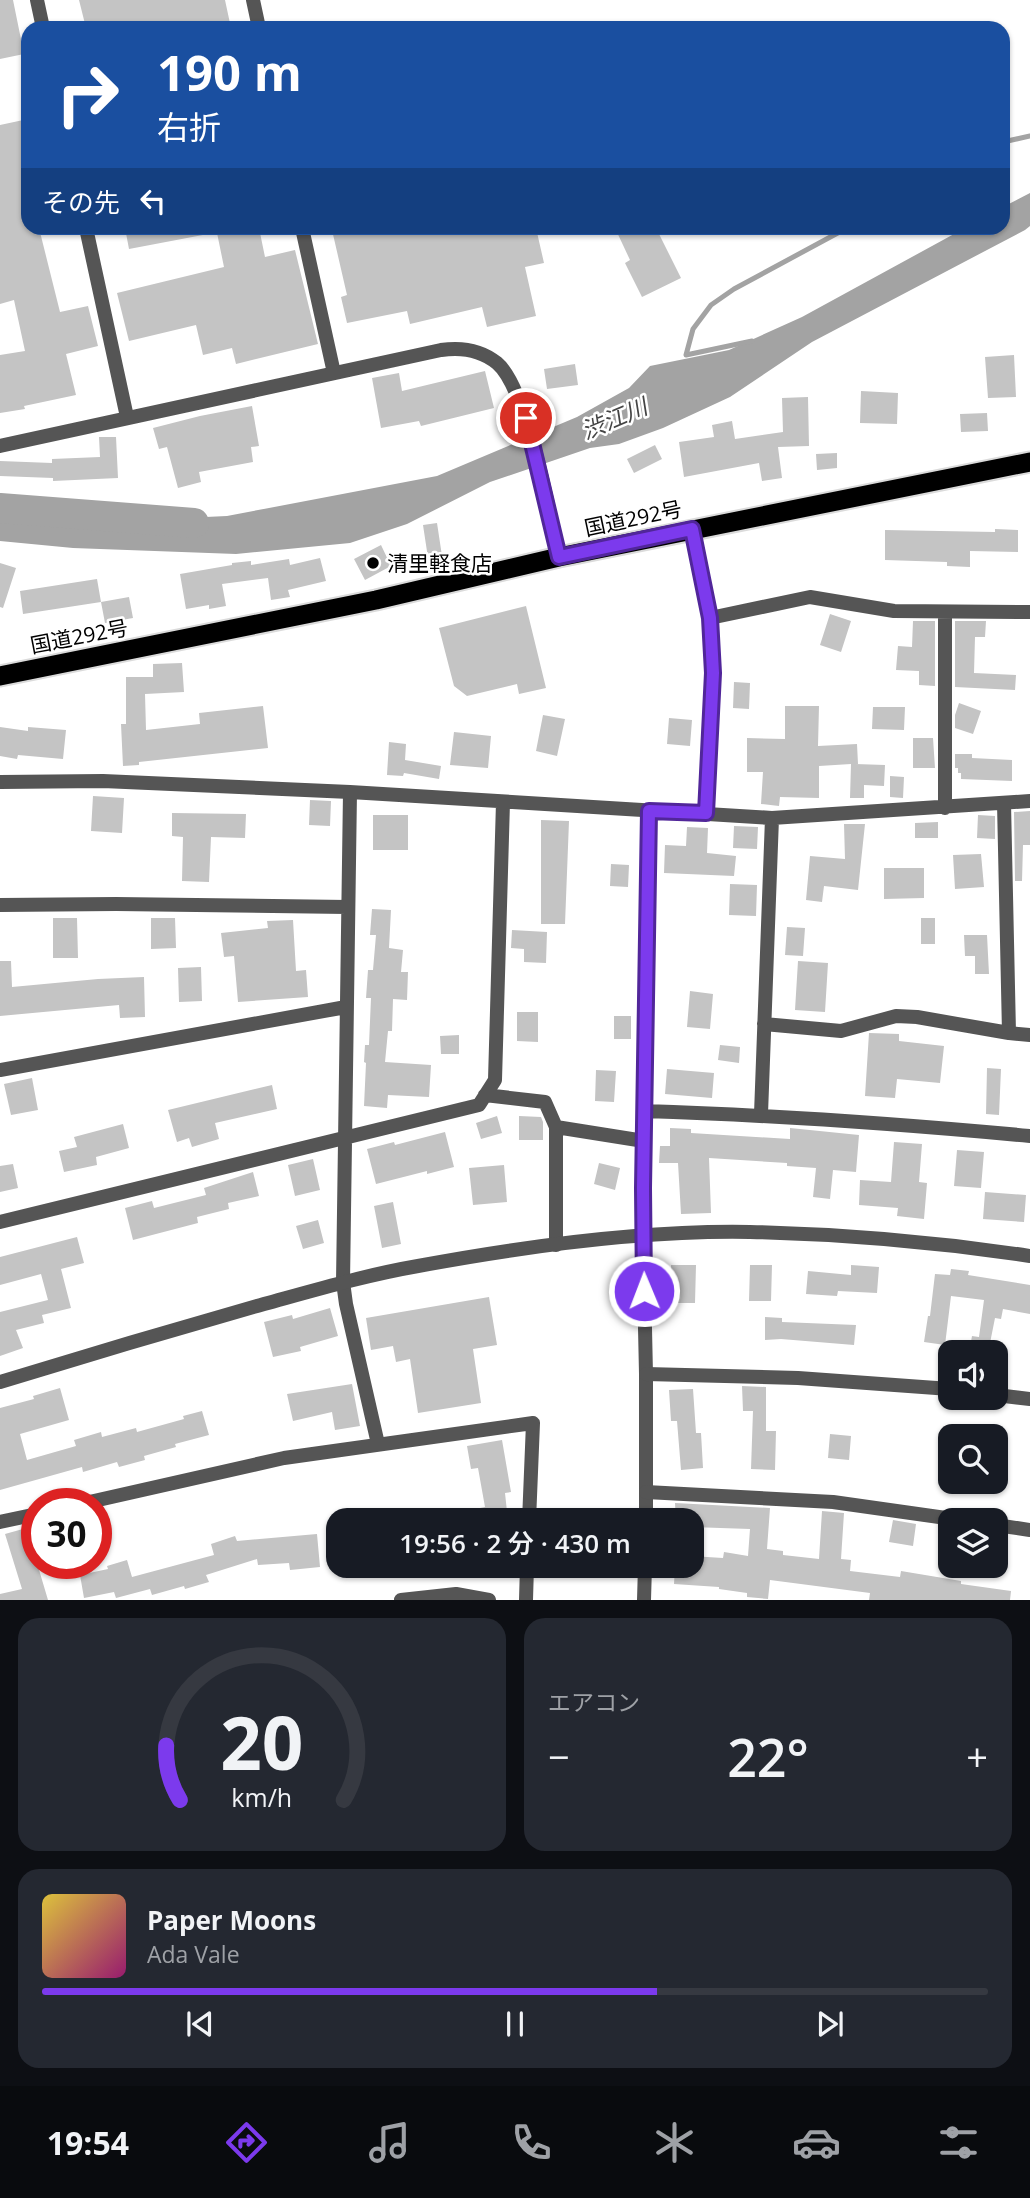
<!DOCTYPE html>
<html lang="ja">
<meta charset="utf-8">
<style>
:root{--surface:#171b24;--page:#242831;--text:#f1f3f6;--muted:#9ea1a6;--line:#363941;--accent:#7c3aed}
body{margin:0;font-family:"Open Sans","Noto Sans JP",sans-serif;background:var(--page);color:var(--text);height:100vh;display:flex;flex-direction:column;font-size:26px;white-space:nowrap}
*{box-sizing:border-box;margin:0}
p{font-size:23px;color:var(--muted)}
.icon{flex:none;width:38px;height:38px;fill:none;stroke:currentColor;stroke-width:2;stroke-linecap:round;stroke-linejoin:round}
.map{position:relative;height:1600px;overflow:hidden}
.sheet{display:flex;flex-direction:column;gap:18px;padding:18px;background:#0d0f14;flex:1}
.sheet>*{flex:none}
.top-card{position:absolute;left:21px;top:21px;width:989px;height:214px;border-radius:21px;box-shadow:0 2px 5px #0004;background:#1a4fa0;color:#fff;overflow:hidden}
.fabs{position:absolute;left:938px;top:1340px;display:grid;gap:14px}
.fabs a{display:grid;place-items:center;width:70px;height:70px;border-radius:14px;background:var(--surface);box-shadow:0 2px 5px #0004;font-size:35px}
.speed{position:absolute;left:21px;top:1488px;display:flex;gap:14px;font-size:35px;font-weight:700;text-align:center}
.speed>*{display:grid;place-content:center;width:91px;height:91px;border-radius:50%;background:var(--surface);box-shadow:0 2px 5px #0004;line-height:1}
.speed .limit{border:10px solid #d22;background:#fff;color:#111}
.pin{position:absolute;display:grid;place-items:center;width:60px;height:60px;color:#fff;margin:-30px;border:4px solid #fff;border-radius:50%;box-shadow:0 2px 7px #0007}
.me{position:absolute;width:77px;margin:-38px;rotate:359deg;stroke-linejoin:round;filter:drop-shadow(0 0 5px #0008)}
.turn{display:flex;align-items:center;gap:24px;height:147px;padding:0 21px;font-size:32px}
.turn .icon{width:91px;height:91px;stroke-width:2.5}
.turn b{display:block;font-size:49px;line-height:60px}
.then{display:flex;align-items:center;height:66px;padding:0 21px;background:#0003;gap:14px;font-size:26px}
.big{font-size:52px;font-weight:600;line-height:1.1}
.sheet .widget{flex:1;display:flex;flex-direction:column;justify-content:center;gap:10px;min-width:0;padding:0 24px;border-radius:21px;background:var(--page)}
.sheet .dial{align-items:center;gap:0}
.dial svg{height:182px;overflow:visible;fill:none;stroke:var(--line);stroke-width:7;stroke-linecap:round;text-anchor:middle}
.dial text{fill:var(--text);stroke:none}
.song{display:flex;align-items:center;gap:21px}
.cover{width:84px;height:84px;border-radius:10px;background:linear-gradient(135deg,hsl(50 70% 55%),hsl(320 70% 35%))}
.played{height:7px;border-radius:4px;background:linear-gradient(90deg,var(--accent) 65%,var(--line) 65%)}
.keys{display:flex;justify-content:space-around;direction:ltr}
.heat{display:flex;justify-content:space-between;align-items:center;font-size:38px;direction:ltr}
.sheet .tiles{flex:1;display:grid;gap:18px;grid-template-columns:1fr 1fr}
.widget:last-child{grid-column:span 2}
.trip{position:absolute;left:326px;top:1508px;width:378px;height:70px;border-radius:21px;background:var(--surface);box-shadow:0 2px 5px #0004;font-weight:600;line-height:70px;text-align:center}
.menu{display:flex;height:112px;justify-content:space-around;align-items:center;background:#090b0e;color:var(--muted)}
.menu .icon{width:49px;height:49px}
.menu .selected{color:var(--accent)}
.menu b{font-size:32px;color:var(--text)}
.map>svg:first-child{display:block}
.water{fill:#a3a3a3}
.lines{fill:none;stroke-linecap:round;stroke-linejoin:round}
.stream{stroke:#a3a3a3;stroke-width:5}
.river{stroke:#a3a3a3;stroke-width:30}
.building{fill:#c4c4c4}
.trunk-casing{stroke:#dbdbdb;stroke-width:23}
.minor{stroke:#555;stroke-width:14}
.tertiary{stroke:#555;stroke-width:14}
.trunk{stroke:#000;stroke-width:19}
.route-casing{stroke:#51269a;stroke-width:18}
.route{stroke:#7c3aed;stroke-width:12}
.poi-dot{fill:#000;stroke:#fff;stroke-width:2.5}
.labels{text-anchor:middle;dominant-baseline:central;stroke-width:5;stroke-linejoin:round;paint-order:stroke}
.street-label{font-size:21px;fill:#000;stroke:#fff}
.poi-label{font-size:21px;fill:#000;stroke:#fff;text-anchor:start}
.water-label{font-size:23px;font-style:italic;fill:#444;stroke:#fff}
</style>
<div class="map">
<svg width="1030" height="1600" viewBox="0 0 1030 1600">
<rect width="100%" height="100%" fill="#fff"/>
<path class="water" d="M 1030,193 L 1030,226 L 1025,230 L 812,342 L 730,397 L 663,428 L 619,444 L 590,448 L 490,482 L 407,524 L 350,543 L 236,554 L 73,548 L 0,541 L 0,500 L 98,522 L 227,516 L 437,476 L 577,417 L 629,388 L 650,366 L 729,350 L 802,317 L 965,228 L 1003,228 L 1003,207 Z"/>
<g class="lines">
<path class="stream" d="M 1003,142 L 1030,136
M 752,341 L 686,355 L 693,329 L 711,305 L 734,289 L 847,228"/>
<path class="river" d="M 0,508 L 194,523"/>
</g>
<path class="building" d="M 0,0 L 13,0 L 24,54 L 0,59 Z
M 79,0 L 225,0 L 231,28 L 86,28 Z
M 28,119 L 28,159 L 25,160 L 28,174 L 28,228 L 39,228 L 60,312 L 88,306 L 98,346 L 66,354 L 76,395 L 24,406 L 25,409 L 0,413 L 0,355 L 25,351 L 14,300 L 0,304 L 0,125 Z
M 125,228 L 207,228 L 208,234 L 129,249 Z
M 216,228 L 259,228 L 265,257 L 295,250 L 318,344 L 236,364 L 232,348 L 203,355 L 196,325 L 129,341 L 117,293 L 224,267 Z
M 341,228 L 536,228 L 544,263 L 525,267 L 536,316 L 487,327 L 482,307 L 410,324 L 407,311 L 347,323 L 341,297 L 347,295 L 332,230 Z
M 615,228 L 656,228 L 681,278 L 642,297 L 625,263 L 630,260 Z
M 1014,355 L 1016,397 L 988,398 L 985,357 Z
M 575,364 L 578,385 L 547,389 L 544,369 Z
M 485,371 L 494,408 L 421,426 L 419,421 L 381,428 L 372,378 L 399,373 L 402,391 Z
M 861,391 L 898,393 L 897,424 L 860,423 Z
M 808,397 L 809,446 L 778,447 L 782,478 L 762,481 L 759,463 L 684,477 L 679,442 L 714,437 L 712,425 L 732,421 L 735,439 L 783,432 L 782,398 Z
M 252,406 L 259,446 L 251,447 L 253,462 L 199,472 L 201,482 L 178,488 L 167,447 L 159,449 L 153,428 L 200,416 Z
M 987,413 L 988,431 L 961,432 L 960,414 Z
M 99,437 L 116,437 L 118,478 L 53,481 L 53,478 L 0,476 L 0,461 L 52,463 L 52,459 L 100,457 Z
M 655,445 L 662,459 L 634,473 L 627,459 Z
M 837,453 L 837,468 L 817,470 L 816,454 Z
M 437,523 L 442,556 L 428,558 L 423,525 Z
M 995,529 L 1018,530 L 1018,552 L 970,551 L 970,567 L 947,566 L 947,562 L 885,560 L 885,530 L 995,532 Z
M 381,545 L 391,566 L 365,580 L 354,559 Z
M 320,558 L 326,581 L 288,590 L 290,597 L 271,600 L 268,578 L 222,584 L 226,606 L 209,609 L 209,605 L 186,609 L 180,574 L 232,565 L 232,563 L 251,561 L 251,565 L 289,559 L 290,565 Z
M 0,563 L 16,568 L 3,608 L 0,607 Z
M 97,579 L 101,602 L 23,614 L 20,591 Z
M 129,597 L 133,618 L 105,623 L 101,602 Z
M 526,606 L 546,688 L 519,694 L 517,684 L 467,696 L 454,686 L 439,628 Z
M 830,614 L 851,621 L 841,652 L 820,645 Z
M 913,621 L 935,621 L 935,686 L 919,685 L 919,671 L 896,670 L 898,646 L 912,647 Z
M 955,621 L 986,621 L 985,637 L 975,637 L 974,673 L 1016,675 L 1015,690 L 955,687 Z
M 182,663 L 184,692 L 145,694 L 146,730 L 200,724 L 199,713 L 263,706 L 268,748 L 139,762 L 139,765 L 123,766 L 121,724 L 126,724 L 126,677 L 153,677 L 153,664 Z
M 734,682 L 750,683 L 749,709 L 733,708 Z
M 959,703 L 981,711 L 973,734 L 955,728 L 955,715 Z
M 785,706 L 819,706 L 818,746 L 857,744 L 858,764 L 855,764 L 885,765 L 884,786 L 864,785 L 864,798 L 850,798 L 851,764 L 819,766 L 819,798 L 780,797 L 779,806 L 761,804 L 763,772 L 747,772 L 747,738 L 785,739 Z
M 873,707 L 905,707 L 904,730 L 872,729 Z
M 543,715 L 565,719 L 557,756 L 536,751 Z
M 669,718 L 692,720 L 690,746 L 667,744 Z
M 0,727 L 28,731 L 28,727 L 66,730 L 63,759 L 18,755 L 17,759 L 0,756 Z
M 454,732 L 491,736 L 488,768 L 450,765 Z
M 913,738 L 933,738 L 935,768 L 913,768 Z
M 389,742 L 406,744 L 405,760 L 441,766 L 439,779 L 404,773 L 403,776 L 387,775 Z
M 955,754 L 972,754 L 972,758 L 1012,760 L 1012,781 L 961,779 L 961,773 L 958,773 L 958,768 L 955,768 Z
M 890,776 L 904,777 L 903,798 L 890,797 Z
M 93,796 L 124,798 L 122,833 L 91,831 Z
M 310,800 L 331,801 L 330,826 L 309,825 Z
M 1030,811 L 1030,845 L 1023,845 L 1022,881 L 1015,881 L 1014,812 Z
M 172,813 L 246,814 L 245,838 L 211,837 L 209,882 L 182,881 L 183,837 L 172,836 Z
M 373,815 L 408,815 L 408,850 L 373,850 Z
M 978,815 L 995,816 L 995,839 L 977,838 Z
M 541,820 L 569,821 L 565,924 L 541,924 Z
M 938,822 L 938,838 L 915,838 L 915,823 Z
M 844,824 L 865,824 L 858,890 L 824,886 L 822,902 L 806,900 L 810,856 L 845,859 Z
M 734,826 L 758,827 L 757,849 L 733,848 Z
M 687,827 L 708,828 L 707,853 L 736,856 L 734,876 L 664,873 L 665,845 L 686,846 Z
M 981,854 L 984,887 L 955,889 L 953,855 Z
M 611,864 L 629,865 L 628,887 L 610,886 Z
M 884,868 L 924,868 L 924,898 L 884,899 Z
M 730,884 L 757,885 L 756,916 L 729,915 Z
M 372,909 L 391,910 L 389,948 L 403,950 L 401,972 L 408,972 L 407,1000 L 393,999 L 392,1031 L 388,1031 L 385,1062 L 431,1065 L 429,1097 L 388,1095 L 387,1108 L 364,1106 L 366,1063 L 364,1062 L 365,1045 L 369,1045 L 371,998 L 366,998 L 368,970 L 373,970 L 376,935 L 370,935 Z
M 53,918 L 77,918 L 78,958 L 53,958 Z
M 151,918 L 175,918 L 176,948 L 151,949 Z
M 921,918 L 935,918 L 935,944 L 921,944 Z
M 293,920 L 296,971 L 306,970 L 308,997 L 238,1002 L 234,956 L 224,957 L 221,933 L 268,928 L 267,921 Z
M 787,927 L 805,928 L 803,956 L 785,955 Z
M 512,930 L 547,932 L 546,963 L 524,962 L 524,949 L 511,948 Z
M 964,935 L 987,935 L 989,974 L 975,974 L 975,956 L 965,956 Z
M 0,961 L 11,961 L 12,987 L 98,979 L 144,977 L 145,1017 L 120,1018 L 119,1005 L 0,1016 Z
M 798,961 L 828,963 L 825,1012 L 795,1010 Z
M 201,967 L 202,1001 L 179,1002 L 178,968 Z
M 690,991 L 713,994 L 710,1029 L 687,1027 Z
M 517,1012 L 538,1012 L 538,1042 L 517,1041 Z
M 614,1016 L 631,1016 L 631,1039 L 614,1039 Z
M 869,1033 L 899,1034 L 899,1041 L 944,1046 L 940,1083 L 897,1079 L 895,1098 L 865,1096 Z
M 459,1035 L 459,1054 L 441,1054 L 440,1036 Z
M 720,1045 L 740,1047 L 739,1063 L 718,1060 Z
M 987,1068 L 1001,1069 L 999,1115 L 986,1114 Z
M 667,1069 L 714,1073 L 712,1098 L 665,1094 Z
M 596,1070 L 616,1071 L 614,1102 L 595,1101 Z
M 32,1078 L 38,1110 L 11,1115 L 4,1084 Z
M 272,1085 L 277,1109 L 215,1123 L 219,1139 L 192,1147 L 189,1138 L 177,1142 L 168,1110 Z
M 497,1116 L 502,1133 L 481,1139 L 476,1123 Z
M 519,1116 L 541,1117 L 543,1122 L 543,1140 L 519,1140 Z
M 123,1124 L 129,1148 L 96,1157 L 97,1165 L 64,1172 L 59,1151 L 77,1147 L 74,1137 Z
M 670,1128 L 691,1129 L 691,1133 L 790,1139 L 790,1128 L 859,1135 L 856,1172 L 833,1170 L 830,1199 L 813,1197 L 816,1168 L 787,1166 L 787,1163 L 709,1158 L 711,1213 L 681,1214 L 678,1163 L 659,1163 L 660,1146 L 670,1146 Z
M 445,1132 L 454,1167 L 427,1174 L 427,1171 L 376,1184 L 367,1149 L 394,1142 L 395,1145 Z
M 894,1142 L 922,1144 L 919,1182 L 927,1183 L 924,1219 L 897,1216 L 898,1208 L 859,1205 L 860,1180 L 891,1182 Z
M 957,1150 L 984,1152 L 981,1188 L 954,1186 Z
M 313,1159 L 320,1190 L 295,1196 L 288,1165 Z
M 599,1163 L 620,1168 L 615,1190 L 594,1184 Z
M 13,1164 L 18,1188 L 0,1192 L 0,1166 Z
M 504,1165 L 507,1202 L 473,1205 L 469,1168 Z
M 253,1172 L 259,1196 L 228,1203 L 229,1209 L 197,1217 L 198,1223 L 133,1240 L 125,1208 L 152,1201 L 154,1208 L 206,1195 L 204,1188 Z
M 985,1192 L 1026,1195 L 1024,1222 L 983,1219 Z
M 393,1202 L 401,1244 L 382,1248 L 374,1206 Z
M 318,1220 L 324,1243 L 303,1249 L 296,1226 Z
M 77,1237 L 84,1263 L 61,1269 L 71,1308 L 42,1315 L 44,1323 L 16,1330 L 23,1348 L 0,1356 L 0,1312 L 48,1300 L 41,1274 L 0,1285 L 0,1257 Z
M 671,1265 L 696,1265 L 695,1303 L 671,1303 Z
M 750,1265 L 772,1265 L 771,1301 L 749,1301 Z
M 851,1265 L 879,1267 L 877,1293 L 838,1291 L 837,1296 L 806,1294 L 808,1271 L 851,1275 Z
M 951,1269 L 969,1271 L 968,1275 L 1030,1285 L 1030,1314 L 1003,1309 L 1001,1319 L 995,1318 L 988,1353 L 969,1353 L 972,1336 L 979,1337 L 984,1300 L 951,1296 L 945,1345 L 924,1342 L 928,1316 L 930,1316 L 935,1274 L 950,1275 Z
M 489,1297 L 497,1345 L 473,1349 L 481,1403 L 418,1413 L 410,1359 L 396,1362 L 393,1346 L 371,1350 L 366,1318 Z
M 330,1308 L 338,1336 L 300,1347 L 301,1351 L 273,1357 L 264,1322 L 292,1315 L 293,1319 Z
M 765,1317 L 782,1318 L 782,1322 L 856,1325 L 854,1345 L 781,1339 L 765,1340 Z
M 352,1384 L 360,1426 L 335,1430 L 332,1412 L 293,1421 L 287,1394 Z
M 742,1386 L 766,1387 L 766,1431 L 776,1431 L 775,1470 L 751,1469 L 753,1411 L 743,1411 Z
M 60,1388 L 69,1420 L 20,1434 L 27,1460 L 76,1446 L 74,1440 L 101,1432 L 102,1437 L 136,1428 L 137,1432 L 184,1419 L 183,1416 L 202,1411 L 209,1435 L 175,1444 L 176,1447 L 144,1456 L 145,1460 L 119,1467 L 117,1462 L 83,1472 L 82,1467 L 0,1490 L 0,1408 L 34,1399 L 33,1396 Z
M 693,1389 L 696,1433 L 701,1433 L 703,1468 L 681,1470 L 677,1421 L 671,1421 L 669,1390 Z
M 830,1434 L 851,1436 L 849,1460 L 828,1458 Z
M 502,1440 L 511,1492 L 505,1493 L 508,1521 L 477,1521 L 475,1509 L 485,1507 L 478,1468 L 471,1469 L 467,1446 Z
M 675,1503 L 770,1508 L 767,1549 L 783,1551 L 783,1555 L 819,1559 L 822,1511 L 844,1513 L 841,1559 L 851,1560 L 850,1571 L 900,1577 L 901,1571 L 961,1581 L 961,1584 L 1011,1591 L 1010,1600 L 869,1600 L 870,1593 L 770,1580 L 768,1599 L 747,1597 L 747,1593 L 719,1589 L 719,1587 L 674,1584 L 675,1566 L 691,1566 L 691,1556 L 723,1558 L 724,1552 L 748,1556 L 750,1529 L 691,1527 L 691,1521 L 676,1521 Z
M 893,1520 L 916,1524 L 913,1546 L 889,1542 Z
M 30,1527 L 37,1552 L 37,1563 L 48,1600 L 0,1600 L 0,1594 L 22,1589 L 5,1534 Z
M 317,1534 L 320,1567 L 290,1570 L 289,1563 L 258,1565 L 257,1559 L 206,1575 L 209,1582 L 185,1589 L 184,1586 L 152,1595 L 150,1589 L 116,1598 L 114,1592 L 84,1598 L 80,1575 L 108,1569 L 107,1566 L 127,1560 L 132,1577 L 214,1555 L 211,1544 L 235,1536 L 237,1541 Z"/>
<g class="lines">
<defs>
<path id="trunk" d="M 0,676 L 376,600 L 559,557 L 1030,462"/>
</defs>
<use href="#trunk" class="trunk-casing"/>
<path class="minor" d="M 37,0 L 43,28
M 253,0 L 259,28
M 86,228 L 127,417
M 302,228 L 334,373
M 0,446 L 441,350 C 461,347 481,350 497,363 C 527,388 550,515 559,557
M 710,618 L 810,597 L 894,611 L 1030,612
M 0,782 L 103,781 L 350,792 L 772,818 L 1030,801
M 350,792 L 343,1282 L 346,1304 L 378,1444
M 1004,803 L 1009,1033
M 945,808 L 945,612
M 0,905 L 116,904 L 347,907
M 764,1024 L 841,1031 L 896,1016 L 917,1017 L 1009,1033 L 1030,1035
M 0,1070 L 346,1007
M 485,1095 L 545,1102 L 556,1127 L 644,1141
M 644,1111 C 773,1115 901,1124 1030,1136
M 761,1114 L 772,818
M 556,1127 L 556,1245
M 0,1222 L 479,1105 L 495,1080 L 503,802
M 85,1503 L 284,1458 L 533,1423 L 529,1521
M 646,1521 L 646,1374 L 643,1236 L 648,811
M 0,1522 L 37,1514
M 401,1600 L 456,1594 L 489,1600
M 526,1600 L 527,1566
M 644,1600 L 645,1566"/>
<path class="tertiary" d="M 692,529 L 710,618 L 713,673 L 706,813
M 646,1374 L 798,1378 L 950,1389
M 0,1382 C 88,1355 176,1329 264,1304 C 315,1290 366,1275 418,1266 C 526,1246 641,1230 750,1232 C 844,1234 937,1242 1030,1256
M 996,1395 L 1030,1399
M 646,1492 L 833,1502 L 967,1521
M 996,1525 L 1030,1530"/>
<use href="#trunk" class="trunk"/>
</g>
<g class="lines">
<defs>
<path id="route" d="M 526,418 L 559,557 L 692,529 L 710,618 L 713,673 L 706,813 L 649,811 L 643,1188 L 644,1291"/>
</defs>
<use href="#route" class="route-casing"/>
<use href="#route" class="route"/>
</g>
<circle class="poi-dot" cx="373" cy="563" r="7"/>
<g class="labels">
<g class="street-label">
<text transform="translate(633 518) rotate(-12)">国道292号</text>
<text transform="translate(79 636) rotate(-11)">国道292号</text>
</g>
<g class="poi-label">
<text x="387" y="563">清里軽食店</text>
</g>
<g class="water-label">
<text transform="translate(614 418) rotate(-23)">渋江川</text>
</g>
</g>
</svg>
<div class="fabs">
<a><svg class="icon" aria-label="sound" viewBox="0 0 24 24"><path d="M4 9h4l5-4v14l-5-4H4zM17 9q2 3 0 6"/></svg></a>
<a><svg class="icon" aria-label="search" viewBox="0 0 24 24"><circle cx="10" cy="10" r="6"/><path d="M15 15l6 6"/></svg></a>
<a><svg class="icon" aria-label="layers" viewBox="0 0 24 24"><path d="M12 4l9 5-9 5-9-5zM3 14l9 5 9-5"/></svg></a>
</div>
<div class="speed"><div class="limit">30</div></div>
<div class="pin" style="left:526px;top:418px;background:#d93025"><svg class="icon" aria-label="arrive" viewBox="0 0 24 24"><path d="M6 21V4h12l-3 4 3 4H6"/></svg></div>
<svg class="me" style="left:644px;top:1291px" viewBox="-20 -20 40 40"><circle r="17" fill="#7c3aed" stroke="#fff" stroke-width="3"/><path d="M0-11L8 9 0 5-8 9z" fill="#fff"/></svg>
<div class="trip">19:56 · 2 分 · 430 m</div>
<div class="top-card">
<div class="turn"><svg class="icon" aria-label="right" viewBox="0 0 24 24"><path d="M7 20v-9h11M14 6l5 5-5 5"/></svg><div><b>190 m</b>右折</div></div>
<div class="then">その先<svg class="icon" aria-label="left" viewBox="0 0 24 24"><path d="M17 20v-9H6M10 6l-5 5 5 5"/></svg></div>
</div>
</div>
<section class="sheet">
<div class="tiles">
<div class="widget dial"><svg viewBox="0 0 100 80">
<path d="M14 69A42 42 0 1 1 86 69"/>
<path d="M14 69A42 42 0 0 1 8 45" stroke="#7c3aed"/>
<text x="50" y="56" font-size="32" font-weight="700">20</text>
<text x="50" y="72" font-size="11">km/h</text>
</svg></div>
<div class="widget"><p>エアコン</p>
<div class="heat"><a>−</a><b class="big">22°</b><a>+</a></div>
</div>
<div class="widget">
<div class="song"><i class="cover"></i><div><b>Paper Moons</b><p>Ada Vale</p></div></div>
<div class="played"></div>
<div class="keys"><svg class="icon" aria-label="previous" viewBox="0 0 24 24"><path d="M18 5L8 12l10 7zM5 5v14"/></svg><svg class="icon" aria-label="pause" viewBox="0 0 24 24"><path d="M8 5v14M16 5v14"/></svg><svg class="icon" aria-label="next" viewBox="0 0 24 24"><path d="M6 5l10 7-10 7zM19 5v14"/></svg></div>
</div>
</div>
</section>
<nav class="menu">
<b>19:54</b>
<svg class="icon selected" aria-label="directions" viewBox="0 0 24 24"><path d="M12 3l9 9-9 9-9-9zM9 14v-3h6M13 9l2 2-2 2"/></svg>
<svg class="icon" aria-label="music" viewBox="0 0 24 24"><path d="M9 18V5l10-2v13"/><circle cx="6" cy="18" r="3"/><circle cx="16" cy="16" r="3"/></svg>
<svg class="icon" aria-label="phone" viewBox="0 0 24 24"><path d="M5 4h4l2 5-3 2q2 4 5 5l2-3 5 2v4C11 20 4 13 5 4z"/></svg>
<svg class="icon" aria-label="climate" viewBox="0 0 24 24"><path d="M12 3v18M4 7l16 10M4 17L20 7"/></svg>
<svg class="icon" aria-label="car" viewBox="0 0 24 24"><path d="M5 17H2v-5l4-1 3-4h7l3 4 3 1v5h-3M9 17h6M6 11h13"/><circle cx="7" cy="17" r="2"/><circle cx="17" cy="17" r="2"/></svg>
<svg class="icon" aria-label="filters" viewBox="0 0 24 24"><path d="M4 7h16M4 17h16"/><circle cx="9" cy="7" r="2"/><circle cx="15" cy="17" r="2"/></svg>
</nav>
